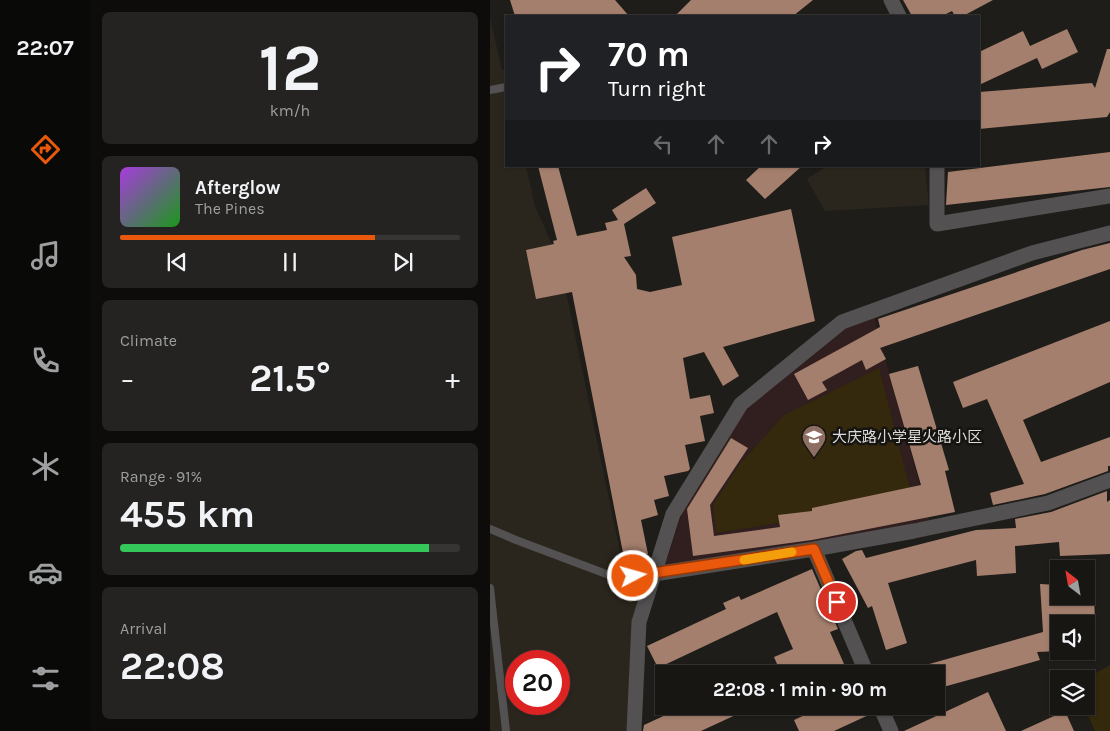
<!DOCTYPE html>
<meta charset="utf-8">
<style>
:root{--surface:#171613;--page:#242321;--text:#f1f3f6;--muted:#9e9fa0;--line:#363533;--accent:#ea580c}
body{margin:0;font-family:Karla,"Noto Sans SC",sans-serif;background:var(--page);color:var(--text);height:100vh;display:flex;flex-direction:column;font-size:19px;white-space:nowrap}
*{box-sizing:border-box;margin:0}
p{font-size:16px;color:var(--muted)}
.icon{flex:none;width:28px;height:28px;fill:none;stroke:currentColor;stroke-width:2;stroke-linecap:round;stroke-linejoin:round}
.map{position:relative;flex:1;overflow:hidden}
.drawer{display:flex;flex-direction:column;gap:12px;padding:12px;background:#0d0c0a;width:400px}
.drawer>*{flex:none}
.top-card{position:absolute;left:15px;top:15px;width:475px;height:152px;border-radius:0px;box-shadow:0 1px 4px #0004,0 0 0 1px var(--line);background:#202124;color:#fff;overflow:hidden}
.needle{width:32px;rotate:329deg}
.tools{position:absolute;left:560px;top:560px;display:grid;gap:10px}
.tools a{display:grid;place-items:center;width:45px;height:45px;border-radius:0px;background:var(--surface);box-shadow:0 1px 4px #0004,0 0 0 1px var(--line);font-size:25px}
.speed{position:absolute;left:15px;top:650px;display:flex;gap:10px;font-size:25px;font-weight:700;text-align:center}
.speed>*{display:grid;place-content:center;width:65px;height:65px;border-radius:50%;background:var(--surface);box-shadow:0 1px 4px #0004,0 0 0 1px var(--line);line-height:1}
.speed .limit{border:8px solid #d22;background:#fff;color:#111}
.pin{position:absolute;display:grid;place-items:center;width:42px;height:42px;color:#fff;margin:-21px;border:2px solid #fff;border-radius:50%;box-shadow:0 1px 5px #0007}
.me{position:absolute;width:55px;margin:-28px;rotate:84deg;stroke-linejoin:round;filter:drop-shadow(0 0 4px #0008)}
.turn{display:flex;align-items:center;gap:18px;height:105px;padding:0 20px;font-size:22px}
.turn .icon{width:65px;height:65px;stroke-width:2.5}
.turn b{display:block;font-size:35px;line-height:42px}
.lanes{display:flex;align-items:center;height:48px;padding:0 20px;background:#0003;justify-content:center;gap:25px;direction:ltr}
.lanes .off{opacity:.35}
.big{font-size:38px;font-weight:700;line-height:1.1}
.drawer .card{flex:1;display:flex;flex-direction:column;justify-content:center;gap:8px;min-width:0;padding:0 18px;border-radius:8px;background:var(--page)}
.drawer .dial{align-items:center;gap:0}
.dial b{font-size:65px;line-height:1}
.song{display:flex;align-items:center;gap:15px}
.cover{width:60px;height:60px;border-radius:8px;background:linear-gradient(135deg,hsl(280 70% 55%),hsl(120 70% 35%))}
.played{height:5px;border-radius:2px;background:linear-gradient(90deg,var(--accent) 75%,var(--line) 75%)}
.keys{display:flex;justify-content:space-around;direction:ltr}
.heat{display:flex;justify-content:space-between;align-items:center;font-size:28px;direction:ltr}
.charge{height:8px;border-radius:4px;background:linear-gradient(90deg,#34c759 91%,var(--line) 0)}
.trip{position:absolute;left:165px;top:665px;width:290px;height:50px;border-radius:0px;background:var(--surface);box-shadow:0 1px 4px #0004,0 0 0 1px var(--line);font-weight:700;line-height:50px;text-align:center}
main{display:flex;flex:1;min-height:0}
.tabs{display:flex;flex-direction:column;width:90px;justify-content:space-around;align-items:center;background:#090908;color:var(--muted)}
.tabs .icon{width:35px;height:35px}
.tabs .on{color:var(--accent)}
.tabs b{font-size:22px;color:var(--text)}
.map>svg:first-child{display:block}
.built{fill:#2b261d;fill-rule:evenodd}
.education{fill:#311e1e}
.green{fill:#34280d}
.building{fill:#a57f6d}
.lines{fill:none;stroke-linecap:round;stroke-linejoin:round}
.lane{stroke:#535151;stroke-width:8}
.street{stroke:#535151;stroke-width:15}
.route-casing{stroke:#983908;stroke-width:12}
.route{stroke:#ea580c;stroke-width:9}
.slow{stroke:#f59e0b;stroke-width:9}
.labels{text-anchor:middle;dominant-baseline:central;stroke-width:5;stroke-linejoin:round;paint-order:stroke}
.poi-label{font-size:15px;fill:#dddbd9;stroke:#151410;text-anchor:start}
</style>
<main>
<nav class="tabs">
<b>22:07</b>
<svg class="icon on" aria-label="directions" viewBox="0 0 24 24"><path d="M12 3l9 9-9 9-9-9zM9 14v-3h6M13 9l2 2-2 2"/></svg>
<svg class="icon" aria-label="music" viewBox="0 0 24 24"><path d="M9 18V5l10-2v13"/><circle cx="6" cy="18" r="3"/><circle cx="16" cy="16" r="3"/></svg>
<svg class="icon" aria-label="phone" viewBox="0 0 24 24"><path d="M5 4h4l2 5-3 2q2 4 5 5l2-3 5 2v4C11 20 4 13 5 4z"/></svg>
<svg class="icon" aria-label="climate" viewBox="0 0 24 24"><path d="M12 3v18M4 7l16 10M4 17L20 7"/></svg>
<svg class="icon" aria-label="car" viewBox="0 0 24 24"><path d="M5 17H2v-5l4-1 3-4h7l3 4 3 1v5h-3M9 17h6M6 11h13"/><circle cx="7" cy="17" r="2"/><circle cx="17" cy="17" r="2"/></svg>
<svg class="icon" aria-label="filters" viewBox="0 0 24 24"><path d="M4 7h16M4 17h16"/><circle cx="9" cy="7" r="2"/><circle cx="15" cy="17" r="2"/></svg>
</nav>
<section class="drawer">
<div class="card dial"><b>12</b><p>km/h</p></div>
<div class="card">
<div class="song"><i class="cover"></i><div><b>Afterglow</b><p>The Pines</p></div></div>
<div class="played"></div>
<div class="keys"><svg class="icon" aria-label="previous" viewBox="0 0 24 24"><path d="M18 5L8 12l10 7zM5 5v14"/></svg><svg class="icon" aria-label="pause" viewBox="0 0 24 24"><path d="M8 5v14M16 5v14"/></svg><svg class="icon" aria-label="next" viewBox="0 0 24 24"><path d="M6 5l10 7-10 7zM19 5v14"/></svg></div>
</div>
<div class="card"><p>Climate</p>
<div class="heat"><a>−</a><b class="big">21.5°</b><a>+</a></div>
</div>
<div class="card"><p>Range · 91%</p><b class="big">455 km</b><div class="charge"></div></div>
<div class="card"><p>Arrival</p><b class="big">22:08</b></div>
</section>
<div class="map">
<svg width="620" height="731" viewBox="0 0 620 731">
<rect width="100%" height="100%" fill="#1f1d19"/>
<path class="built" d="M 0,18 L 12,70 L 16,69 L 16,166 L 36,166 L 45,206 L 61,242 L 71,293 L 76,292 L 132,561 L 166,556 L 138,731 L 0,731 ZM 26,661 L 69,661 L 69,704 L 26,704 Z
M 337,166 L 435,166 L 439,205 L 335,211 L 317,179 Z"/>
<path class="education" d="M 384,316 L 440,523 L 319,544 L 175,565 L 194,507 L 255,410 L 357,326 Z"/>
<path class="green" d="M 389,368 L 423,501 L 226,533 L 223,505 L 250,464 L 294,415 Z
M 620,665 L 620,731 L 605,731 L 594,706 L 596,706 L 596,679 Z"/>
<path class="building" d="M 20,0 L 125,0 L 139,16 L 25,16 Z
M 201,0 L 323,0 L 303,16 L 185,16 Z
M 413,0 L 503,0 L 473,16 L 465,16 L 462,11 L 452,16 L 422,16 Z
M 577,29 L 588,52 L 552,69 L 547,58 L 489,85 L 489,52 L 533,31 L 540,46 Z
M 617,49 L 620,49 L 620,112 L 617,117 L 489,129 L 489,92 L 602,83 L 605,88 Z
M 620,152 L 620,187 L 456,205 L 458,172 Z
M 48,166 L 68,166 L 87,236 L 117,230 L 115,223 L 128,220 L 122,210 L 156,188 L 166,203 L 134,224 L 141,256 L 134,257 L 146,275 L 147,289 L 160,292 L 192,285 L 182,237 L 301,209 L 325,321 L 233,347 L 249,376 L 233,386 L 214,352 L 193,358 L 200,399 L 220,395 L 224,413 L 210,416 L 215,441 L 195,445 L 200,469 L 198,471 L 174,476 L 179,496 L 164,500 L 168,515 L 151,520 L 158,554 L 134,558 L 82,292 L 46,299 L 36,250 L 64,244 L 63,241 L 67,240 Z
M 271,166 L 312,166 L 275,199 L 256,180 Z
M 620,243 L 620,269 L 390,348 L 396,359 L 376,370 L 372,360 L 332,382 L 337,390 L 318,400 L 304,374 L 390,327 L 388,319 L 592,250 Z
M 620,321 L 620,382 L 533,420 L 551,462 L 620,437 L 620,466 L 618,466 L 618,471 L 555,494 L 503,505 L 500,493 L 534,484 L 497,399 L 473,408 L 463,382 Z
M 428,366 L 459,470 L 455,471 L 465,512 L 322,540 L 203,556 L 197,509 L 241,438 L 258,448 L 220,505 L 224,536 L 290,527 L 288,515 L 322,511 L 322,508 L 431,485 L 399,374 Z
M 617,491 L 617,502 L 620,500 L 620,554 L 570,556 L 569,542 L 525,546 L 526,573 L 487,576 L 486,560 L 398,583 L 417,643 L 396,650 L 382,606 L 378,608 L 352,559 L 366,551 L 372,550 L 376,558 L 486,530 L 526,528 L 525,519 L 561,512 Z
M 322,569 L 348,629 L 340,632 L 354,664 L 323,674 L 266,674 L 287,664 L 284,657 L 303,649 L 287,612 L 168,668 L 157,646 L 236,609 L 233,603 L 249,596 L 251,600 Z
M 550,584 L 569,585 L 569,596 L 604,596 L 605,622 L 569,622 L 569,651 L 547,652 L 550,660 L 446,689 L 446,674 L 418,674 L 418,670 L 553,632 Z
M 498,692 L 516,731 L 414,731 Z
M 195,706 L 265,706 L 211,731 L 153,731 L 154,725 Z
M 334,706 L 381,706 L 383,713 L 344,731 L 309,731 L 304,720 Z
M 575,711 L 584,731 L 531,731 Z"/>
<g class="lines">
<path class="lane" d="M 0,90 L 16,87
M 0,529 L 26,540 L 127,578 L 164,574
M 0,588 L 16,731"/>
<path class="street" d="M 401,0 L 409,16
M 447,166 L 447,224 L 620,196
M 164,574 L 324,549
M 377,674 L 324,549 L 424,531 L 558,503 L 620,480
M 390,706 L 401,731
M 144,731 L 149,622 L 183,514 L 251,404 L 352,322 L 542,253 L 620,233"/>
</g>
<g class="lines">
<defs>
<path id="route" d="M 143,576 L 324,549 L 347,602"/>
</defs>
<use href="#route" class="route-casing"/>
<use href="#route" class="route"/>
<path class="slow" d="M 254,560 L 302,552"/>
</g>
<defs>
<symbol id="school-pin" viewBox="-11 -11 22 30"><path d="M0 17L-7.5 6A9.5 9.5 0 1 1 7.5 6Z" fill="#8d6e63" stroke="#151410"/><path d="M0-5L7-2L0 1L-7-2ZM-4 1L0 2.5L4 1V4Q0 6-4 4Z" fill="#fff"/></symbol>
</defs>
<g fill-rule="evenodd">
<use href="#school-pin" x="310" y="423" width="28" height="38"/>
</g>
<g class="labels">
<g class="poi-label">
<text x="342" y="437">大庆路小学星火路小区</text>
</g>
</g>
</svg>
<div class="tools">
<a><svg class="needle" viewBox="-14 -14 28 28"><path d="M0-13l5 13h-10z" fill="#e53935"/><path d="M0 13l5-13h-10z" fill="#9e9fa0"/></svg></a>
<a><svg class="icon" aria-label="sound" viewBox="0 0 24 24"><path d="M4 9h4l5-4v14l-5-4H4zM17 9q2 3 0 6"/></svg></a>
<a><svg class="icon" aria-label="layers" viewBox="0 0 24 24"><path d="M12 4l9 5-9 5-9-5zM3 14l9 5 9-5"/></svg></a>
</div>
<div class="speed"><div class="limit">20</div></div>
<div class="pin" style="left:347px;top:602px;background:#d93025"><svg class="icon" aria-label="arrive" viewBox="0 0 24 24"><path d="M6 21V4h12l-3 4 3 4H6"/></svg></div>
<svg class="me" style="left:143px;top:576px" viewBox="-20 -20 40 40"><circle r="17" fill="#ea580c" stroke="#fff" stroke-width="3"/><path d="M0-11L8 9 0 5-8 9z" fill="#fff"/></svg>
<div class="trip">22:08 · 1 min · 90 m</div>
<div class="top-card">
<div class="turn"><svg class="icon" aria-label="right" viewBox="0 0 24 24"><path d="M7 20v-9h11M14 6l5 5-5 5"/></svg><div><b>70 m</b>Turn right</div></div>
<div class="lanes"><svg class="icon off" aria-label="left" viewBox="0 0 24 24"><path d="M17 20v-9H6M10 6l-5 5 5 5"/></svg><svg class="icon off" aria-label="ahead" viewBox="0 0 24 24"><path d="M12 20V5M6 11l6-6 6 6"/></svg><svg class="icon off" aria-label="ahead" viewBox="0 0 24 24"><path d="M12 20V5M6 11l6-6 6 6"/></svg><svg class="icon" aria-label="right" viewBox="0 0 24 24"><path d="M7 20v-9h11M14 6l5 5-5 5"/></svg></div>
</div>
</div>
</main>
